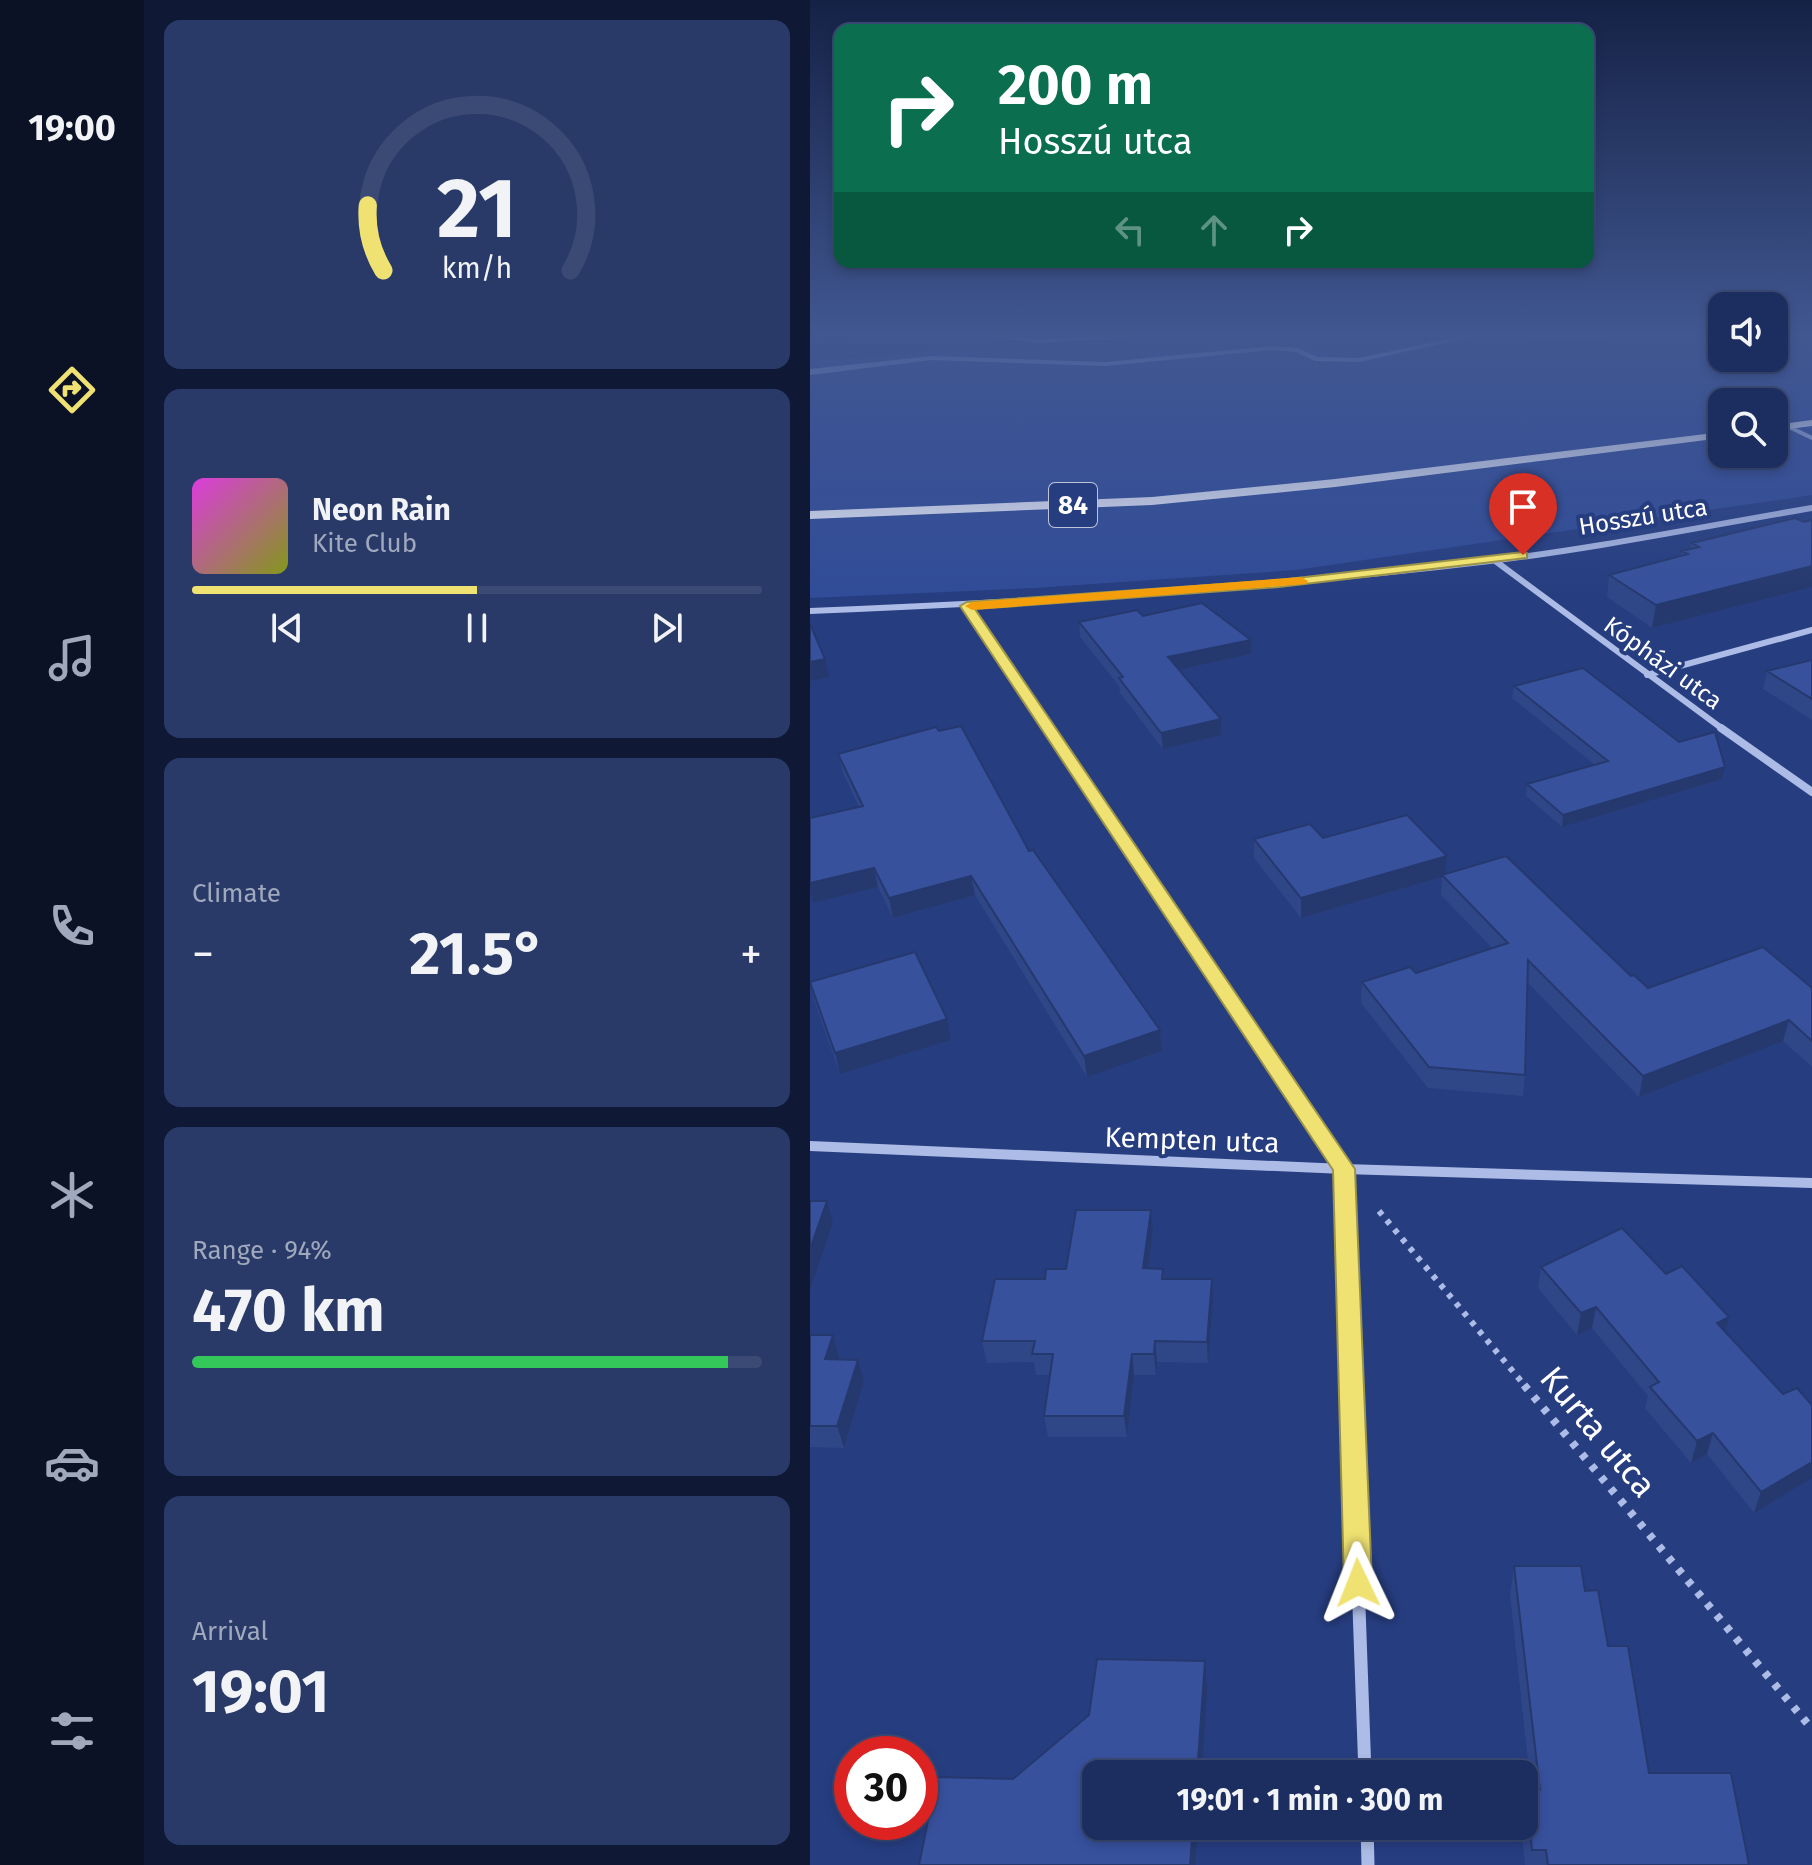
<!DOCTYPE html>
<meta charset="utf-8">
<style>
:root{--surface:#1c2e60;--page:#293a69;--text:#f1f3f6;--muted:#a0a8bd;--line:#3a4a75;--accent:#efe272}
body{margin:0;font-family:"Fira Sans",sans-serif;background:var(--page);color:var(--text);height:100vh;display:flex;flex-direction:column;font-size:30px;white-space:nowrap}
*{box-sizing:border-box;margin:0}
p{font-size:26px;color:var(--muted)}
.icon{flex:none;width:44px;height:44px;fill:none;stroke:currentColor;stroke-width:2;stroke-linecap:round;stroke-linejoin:round}
.map{position:relative;flex:1;overflow:hidden}
.panel{display:flex;flex-direction:column;gap:20px;padding:20px;background:#0f1935;width:666px}
.panel>*{flex:none}
.banner{position:absolute;left:24px;top:24px;width:760px;height:244px;border-radius:16px;box-shadow:0 4px 12px #0003,0 0 0 2px var(--line);background:#0b6e4f;color:#fff;overflow:hidden}
.tools{position:absolute;left:898px;top:292px;display:grid;gap:16px}
.tools a{display:grid;place-items:center;width:80px;height:80px;border-radius:16px;background:var(--surface);box-shadow:0 4px 12px #0003,0 0 0 2px var(--line);font-size:40px}
.speed{position:absolute;left:24px;top:1736px;display:flex;gap:16px;font-size:40px;font-weight:700;text-align:center}
.speed>*{display:grid;place-content:center;width:104px;height:104px;border-radius:50%;background:var(--surface);box-shadow:0 4px 12px #0003,0 0 0 2px var(--line);line-height:1}
.speed .limit{border:12px solid #d22;background:#fff;color:#111}
.pin{position:absolute;display:grid;place-items:center;width:68px;height:68px;color:#fff;margin:-82px -34px;border-radius:50% 50% 50% 0;rotate:-45deg;box-shadow:0 0 8px #0007}
.pin .icon{rotate:45deg}
.me{position:absolute;width:88px;margin:-44px;rotate:358deg;stroke-linejoin:round;filter:drop-shadow(0 0 6px #0008)}
.turn{display:flex;align-items:center;gap:28px;height:168px;padding:0 32px;font-size:36px}
.turn .icon{width:104px;height:104px;stroke-width:2.5}
.turn b{display:block;font-size:56px;line-height:68px}
.lanes{display:flex;align-items:center;height:76px;padding:0 32px;background:#0003;justify-content:center;gap:40px;direction:ltr}
.lanes .off{opacity:.35}
.big{font-size:60px;font-weight:700;line-height:1.1}
.panel .tile{flex:1;display:flex;flex-direction:column;justify-content:center;gap:12px;min-width:0;padding:0 28px;border-radius:16px;background:var(--page)}
.panel .dial{align-items:center;gap:0}
.dial svg{height:208px;overflow:visible;fill:none;stroke:var(--line);stroke-width:7;stroke-linecap:round;text-anchor:middle}
.dial text{fill:var(--text);stroke:none}
.song{display:flex;align-items:center;gap:24px}
.cover{width:96px;height:96px;border-radius:12px;background:linear-gradient(135deg,hsl(300 70% 55%),hsl(70 70% 35%))}
.played{height:8px;border-radius:4px;background:linear-gradient(90deg,var(--accent) 50%,var(--line) 50%)}
.keys{display:flex;justify-content:space-around;direction:ltr}
.heat{display:flex;justify-content:space-between;align-items:center;font-size:44px;direction:ltr}
.charge{height:12px;border-radius:6px;background:linear-gradient(90deg,#34c759 94%,var(--line) 0)}
.trip{position:absolute;left:272px;top:1760px;width:456px;height:80px;border-radius:16px;background:var(--surface);box-shadow:0 4px 12px #0003,0 0 0 2px var(--line);font-weight:700;line-height:80px;text-align:center}
main{display:flex;flex:1;min-height:0}
.tab-bar{display:flex;flex-direction:column;width:144px;justify-content:space-around;align-items:center;background:#0b1226;color:var(--muted)}
.tab-bar .icon{width:56px;height:56px}
.tab-bar .current{color:var(--accent)}
.tab-bar b{font-size:36px;color:var(--text)}
.map>svg:first-child{display:block}
.green{fill:#314c98;fill-rule:evenodd}
.lines{fill:none;stroke-linecap:round;stroke-linejoin:round}
.stream{fill:#a2b5e7;fill-rule:evenodd}
.path-far2{stroke:#adbce6;stroke-width:3;stroke-dasharray:2 3;stroke-linecap:butt}
.path-far1{stroke:#adbce6;stroke-width:6;stroke-dasharray:5 7;stroke-linecap:butt}
.path{stroke:#adbce6;stroke-width:8;stroke-dasharray:6 9;stroke-linecap:butt}
.minor-far4{stroke:#adbce6;stroke-width:4}
.minor-far3{stroke:#adbce6;stroke-width:6}
.minor-far2{stroke:#adbce6;stroke-width:8}
.minor-far1{stroke:#adbce6;stroke-width:10}
.minor{stroke:#adbce6;stroke-width:13}
.primary{fill:#eef1fd;fill-rule:evenodd}
.wall{fill:#2f4687}
.shaded-wall{fill:#26396e}
.building{fill:#37519d;stroke:#26396e;stroke-width:2}
.route{fill:#efe272;stroke:#9b934a;stroke-width:2}
.slow{fill:#f59e0b}
.labels{text-anchor:middle;dominant-baseline:central;stroke-width:8;stroke-linejoin:round;paint-order:stroke}
.far-street-label{font-size:24px;fill:#fff;stroke:#263d80}
.shield{fill:#263d80;stroke:#bec5d9;stroke-width:2}
.shield-label{font-size:26px;font-weight:bold;fill:#fff}
.street-label{font-size:28px;fill:#fff;stroke:#263d80}
.near-street-label{font-size:34px;fill:#fff;stroke:#263d80}
</style>
<main>
<nav class="tab-bar">
<b>19:00</b>
<svg class="icon current" aria-label="directions" viewBox="0 0 24 24"><path d="M12 3l9 9-9 9-9-9zM9 14v-3h6M13 9l2 2-2 2"/></svg>
<svg class="icon" aria-label="music" viewBox="0 0 24 24"><path d="M9 18V5l10-2v13"/><circle cx="6" cy="18" r="3"/><circle cx="16" cy="16" r="3"/></svg>
<svg class="icon" aria-label="phone" viewBox="0 0 24 24"><path d="M5 4h4l2 5-3 2q2 4 5 5l2-3 5 2v4C11 20 4 13 5 4z"/></svg>
<svg class="icon" aria-label="climate" viewBox="0 0 24 24"><path d="M12 3v18M4 7l16 10M4 17L20 7"/></svg>
<svg class="icon" aria-label="car" viewBox="0 0 24 24"><path d="M5 17H2v-5l4-1 3-4h7l3 4 3 1v5h-3M9 17h6M6 11h13"/><circle cx="7" cy="17" r="2"/><circle cx="17" cy="17" r="2"/></svg>
<svg class="icon" aria-label="filters" viewBox="0 0 24 24"><path d="M4 7h16M4 17h16"/><circle cx="9" cy="7" r="2"/><circle cx="15" cy="17" r="2"/></svg>
</nav>
<section class="panel">
<div class="tile dial"><svg viewBox="0 0 100 80">
<path d="M14 69A42 42 0 1 1 86 69"/>
<path d="M14 69A42 42 0 0 1 8 44" stroke="#efe272"/>
<text x="50" y="56" font-size="32" font-weight="700">21</text>
<text x="50" y="72" font-size="11">km/h</text>
</svg></div>
<div class="tile">
<div class="song"><i class="cover"></i><div><b>Neon Rain</b><p>Kite Club</p></div></div>
<div class="played"></div>
<div class="keys"><svg class="icon" aria-label="previous" viewBox="0 0 24 24"><path d="M18 5L8 12l10 7zM5 5v14"/></svg><svg class="icon" aria-label="pause" viewBox="0 0 24 24"><path d="M8 5v14M16 5v14"/></svg><svg class="icon" aria-label="next" viewBox="0 0 24 24"><path d="M6 5l10 7-10 7zM19 5v14"/></svg></div>
</div>
<div class="tile"><p>Climate</p>
<div class="heat"><a>−</a><b class="big">21.5°</b><a>+</a></div>
</div>
<div class="tile"><p>Range · 94%</p><b class="big">470 km</b><div class="charge"></div></div>
<div class="tile"><p>Arrival</p><b class="big">19:01</b></div>
</section>
<div class="map">
<svg width="1002" height="1865" viewBox="0 0 1002 1865">
<rect width="100%" height="100%" fill="#263d80"/>
<path class="green" d="M 434,336 L 912,336 L 912,358 L 964,358 L 964,336 L 1002,336 L 1002,495 L 486,570 L 224,588 L 0,598 L 0,361 L 198,346 ZM 912,402 L 964,402 L 964,454 L 912,454 Z"/>
<g class="lines">
<path class="stream" d="M 652,336 L 666,336 L 549,362 L 505,361 L 486,352 L 462,350 L 295,366 L 122,360 L 0,375 L 0,369 L 122,356 L 295,362 L 462,346 L 488,348 L 507,357 L 549,358 Z
M 712,336 L 799,336 L 795,338 L 716,338 Z"/>
<path class="path-far2" d="M 914,402 L 961,396"/>
<path class="path-far1" d="M 569,1211 L 716,1387"/>
<path class="path" d="M 714,1385 L 1002,1729"/>
<path class="minor-far4" d="M 190,336 L 228,341 L 315,336
M 977,426 L 1002,438"/>
<path class="minor-far3" d="M 684,560 L 914,730
M 157,606 L 240,730
M 0,611 C 227,602 455,588 680,561 C 788,548 895,526 1002,508
M 837,675 L 1002,630"/>
<path class="minor-far2" d="M 238,728 L 432,1016
M 911,728 L 1002,792"/>
<path class="minor-far1" d="M 430,1014 L 534,1169 L 542,1387
M 0,1146 L 534,1169 L 1002,1183"/>
<path class="minor" d="M 541,1385 L 555,1774
M 557,1826 L 558,1865"/>
<path class="primary" d="M 1002,420 L 1002,426 L 964,431 L 964,425 Z
M 912,432 L 912,438 L 525,487 L 342,505 L 0,519 L 0,511 L 342,497 L 525,479 Z"/>
</g>
<path class="wall" d="M 10,336 L 38,336 L 17,345 Z
M 1002,520 L 1002,587 L 842,628 L 797,597 L 799,575 L 871,556 L 872,551 L 880,549 L 882,543 Z
M 333,616 L 441,654 L 369,670 L 411,735 L 353,749 L 310,693 L 309,686 L 270,637 L 269,622 Z
M 1002,660 L 1002,720 L 953,689 L 957,671 Z
M 704,686 L 869,742 L 912,779 L 752,827 L 716,796 L 717,784 L 785,765 L 702,698 Z
M 28,754 L 219,851 L 350,1030 L 352,1051 L 277,1077 L 165,895 L 83,918 L 68,887 L 3,903 L 0,893 L 0,818 L 49,807 L 33,773 Z
M 513,838 L 637,856 L 635,874 L 821,976 L 838,988 L 1002,988 L 1002,1067 L 973,1041 L 829,1097 L 717,982 L 715,1075 L 713,1096 L 618,1088 L 551,1003 L 552,982 L 606,973 L 682,948 L 631,895 L 632,877 L 491,918 L 444,858 L 444,839 Z
M 0,984 L 137,1019 L 141,1040 L 30,1074 L 5,1003 Z
M 341,1210 L 343,1231 L 338,1268 L 353,1269 L 354,1279 L 403,1301 L 398,1363 L 347,1362 L 346,1375 L 324,1375 L 317,1437 L 238,1437 L 234,1416 L 240,1375 L 226,1375 L 224,1362 L 177,1363 L 172,1341 L 256,1269 Z
M 731,1267 L 856,1274 L 915,1332 L 973,1394 L 987,1388 L 944,1513 L 897,1454 L 881,1463 L 835,1408 L 838,1396 L 782,1328 L 767,1335 L 728,1288 Z
M 0,1335 L 29,1357 L 28,1359 L 48,1360 L 54,1381 L 34,1448 L 0,1447 Z
M 704,1566 L 775,1591 L 798,1646 L 839,1773 L 939,1865 L 715,1865 L 711,1826 L 714,1826 L 714,1798 L 716,1790 L 721,1790 L 700,1595 Z"/>
<path class="shaded-wall" d="M 15,336 L 38,336 L 17,345 Z
M 1002,566 L 1002,587 L 842,628 L 846,605 Z
M 441,640 L 441,654 L 359,672 L 358,657 Z
M 15,659 L 19,677 L 0,681 L 0,662 Z
M 411,719 L 411,735 L 353,749 L 351,733 Z
M 915,767 L 912,779 L 752,827 L 753,815 Z
M 637,856 L 635,876 L 491,918 L 491,898 Z
M 64,868 L 68,887 L 3,903 L 0,892 L 0,883 Z
M 161,876 L 165,895 L 83,918 L 79,898 Z
M 137,1019 L 141,1040 L 30,1074 L 25,1053 Z
M 979,1020 L 973,1041 L 829,1097 L 833,1076 Z
M 350,1030 L 352,1051 L 277,1077 L 274,1056 Z
M 17,1201 L 23,1222 L 0,1290 L 0,1249 Z
M 341,1210 L 343,1231 L 335,1290 L 333,1268 Z
M 402,1279 L 403,1301 L 398,1363 L 397,1342 Z
M 786,1307 L 782,1328 L 767,1335 L 771,1313 Z
M 919,1317 L 913,1339 L 907,1323 Z
M 23,1335 L 29,1357 L 22,1381 L 15,1359 Z
M 345,1341 L 347,1362 L 346,1375 L 344,1354 Z
M 322,1354 L 324,1375 L 317,1437 L 314,1416 Z
M 48,1360 L 54,1381 L 34,1448 L 27,1426 Z
M 903,1433 L 897,1454 L 881,1463 L 887,1441 Z
M 1002,1462 L 1002,1478 L 944,1513 L 951,1492 Z
M 395,1661 L 397,1690 L 392,1774 L 387,1774 Z
M 383,1826 L 388,1826 L 385,1865 L 380,1865 Z"/>
<path class="building" d="M 985,518 L 994,522 L 1002,520 L 1002,566 L 846,605 L 799,575 L 878,554 L 872,551 L 889,547 L 882,543 Z
M 392,603 L 441,640 L 358,657 L 411,719 L 351,733 L 309,678 L 313,677 L 269,622 L 327,610 L 333,616 Z
M 0,624 L 15,659 L 0,662 Z
M 1002,660 L 1002,699 L 957,671 Z
M 773,668 L 869,742 L 905,732 L 915,767 L 753,815 L 717,784 L 798,761 L 704,686 Z
M 151,726 L 219,851 L 223,850 L 350,1030 L 274,1056 L 161,876 L 79,898 L 64,868 L 0,883 L 0,818 L 53,806 L 28,754 L 126,727 L 129,731 Z
M 597,815 L 637,856 L 491,898 L 444,839 L 500,824 L 513,838 Z
M 696,856 L 821,976 L 824,975 L 838,988 L 953,947 L 1002,988 L 1002,1041 L 979,1020 L 833,1076 L 718,960 L 715,1075 L 619,1067 L 552,982 L 600,967 L 606,973 L 698,943 L 632,875 Z
M 105,952 L 137,1019 L 25,1053 L 0,982 Z
M 0,1201 L 17,1201 L 0,1249 Z
M 266,1210 L 341,1210 L 333,1268 L 353,1269 L 352,1279 L 402,1279 L 397,1342 L 345,1341 L 344,1354 L 322,1354 L 314,1416 L 234,1416 L 243,1354 L 222,1354 L 225,1341 L 172,1341 L 185,1279 L 235,1279 L 236,1269 L 256,1269 Z
M 812,1228 L 856,1274 L 872,1266 L 919,1317 L 907,1323 L 973,1394 L 987,1388 L 1002,1405 L 1002,1462 L 951,1492 L 903,1433 L 887,1441 L 840,1387 L 849,1382 L 786,1307 L 771,1313 L 731,1267 Z
M 0,1335 L 23,1335 L 15,1359 L 48,1360 L 27,1426 L 0,1426 Z
M 704,1566 L 771,1566 L 775,1591 L 788,1590 L 798,1646 L 818,1646 L 839,1773 L 921,1773 L 939,1865 L 738,1865 L 736,1850 L 722,1850 L 716,1790 L 730,1790 Z
M 287,1659 L 395,1661 L 387,1774 L 286,1774 L 286,1826 L 383,1826 L 380,1865 L 109,1865 L 127,1777 L 203,1779 L 279,1715 Z"/>
<linearGradient id="sky" x2="0" y2="1"><stop stop-color="#152246"/><stop offset="0.56" stop-color="#415791"/><stop offset="1" stop-color="#415791" stop-opacity="0"/></linearGradient>
<rect width="1002" height="597" fill="url(#sky)"/>
<path class="route" d="M 713,552 L 717,553 L 717,558 L 469,587 L 165,609 L 545,1169 L 562,1583 L 558,1593 L 548,1596 L 538,1593 L 534,1583 L 523,1170 L 150,606 L 157,602 L 469,580 Z"/>
<path class="slow" d="M 491,577 L 498,581 L 496,584 L 162,610 L 155,606 L 162,602 Z"/>
<g class="labels">
<g class="far-street-label">
<text transform="translate(833 517) rotate(-9)">Hosszú utca</text>
<text transform="translate(853 663) rotate(36)">Kópházi utca</text>
</g>
<rect class="shield" x="239" y="483" width="48" height="44" rx="6"/>
<g class="shield-label">
<text x="263" y="505">84</text>
</g>
<g class="street-label">
<text transform="translate(382 1140) rotate(2)">Kempten utca</text>
</g>
<g class="near-street-label">
<text transform="translate(788 1432) rotate(50)">Kurta utca</text>
</g>
</g>
</svg>
<div class="tools">
<a><svg class="icon" aria-label="sound" viewBox="0 0 24 24"><path d="M4 9h4l5-4v14l-5-4H4zM17 9q2 3 0 6"/></svg></a>
<a><svg class="icon" aria-label="search" viewBox="0 0 24 24"><circle cx="10" cy="10" r="6"/><path d="M15 15l6 6"/></svg></a>
</div>
<div class="speed"><div class="limit">30</div></div>
<div class="pin" style="left:713px;top:555px;background:#d93025"><svg class="icon" aria-label="arrive" viewBox="0 0 24 24"><path d="M6 21V4h12l-3 4 3 4H6"/></svg></div>
<svg class="me" style="left:548px;top:1583px" viewBox="-20 -20 40 40"><path d="M0-17L14 15 0 8-14 15z" fill="#efe272" stroke="#fff" stroke-width="4"/></svg>
<div class="trip">19:01 · 1 min · 300 m</div>
<div class="banner">
<div class="turn"><svg class="icon" aria-label="right" viewBox="0 0 24 24"><path d="M7 20v-9h11M14 6l5 5-5 5"/></svg><div><b>200 m</b>Hosszú utca</div></div>
<div class="lanes"><svg class="icon off" aria-label="left" viewBox="0 0 24 24"><path d="M17 20v-9H6M10 6l-5 5 5 5"/></svg><svg class="icon off" aria-label="ahead" viewBox="0 0 24 24"><path d="M12 20V5M6 11l6-6 6 6"/></svg><svg class="icon" aria-label="right" viewBox="0 0 24 24"><path d="M7 20v-9h11M14 6l5 5-5 5"/></svg></div>
</div>
</div>
</main>
